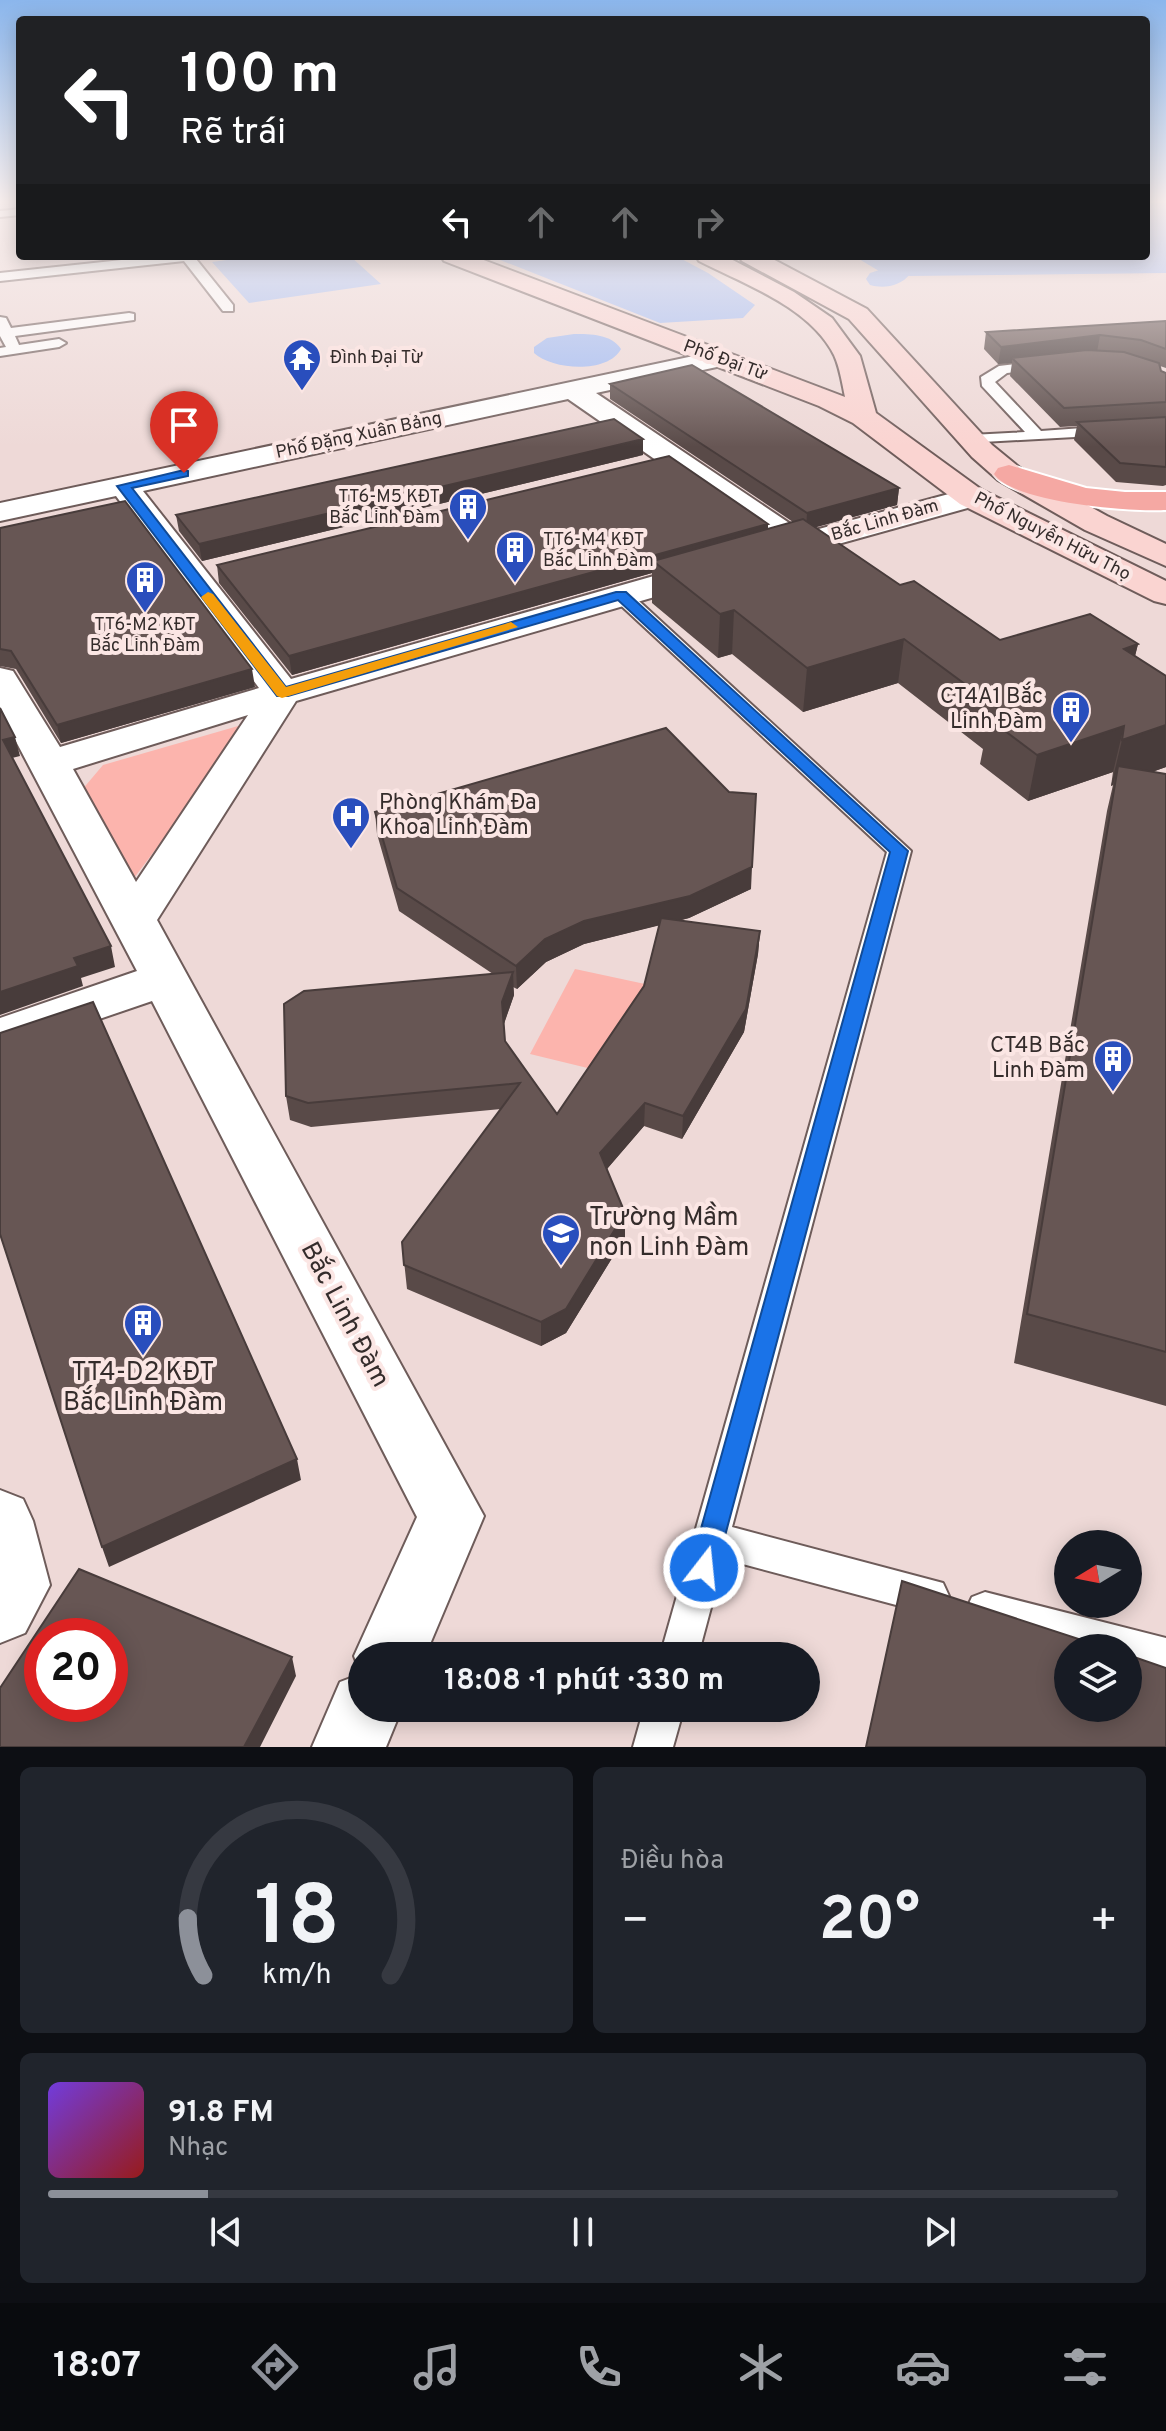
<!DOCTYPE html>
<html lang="vi">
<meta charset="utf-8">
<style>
:root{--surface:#171b24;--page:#20242c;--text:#f1f3f6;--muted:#9ea1a6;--line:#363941;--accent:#8c9099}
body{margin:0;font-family:Overpass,sans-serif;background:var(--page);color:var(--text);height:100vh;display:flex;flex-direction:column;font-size:30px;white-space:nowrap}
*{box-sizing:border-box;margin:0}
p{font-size:26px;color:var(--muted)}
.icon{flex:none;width:44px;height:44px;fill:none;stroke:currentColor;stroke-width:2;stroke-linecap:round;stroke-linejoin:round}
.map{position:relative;height:1747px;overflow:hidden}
.sheet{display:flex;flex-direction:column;gap:20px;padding:20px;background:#0d0f14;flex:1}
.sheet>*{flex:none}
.guide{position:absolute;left:16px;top:16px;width:1134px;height:244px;border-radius:8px;box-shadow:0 4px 20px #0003;background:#202124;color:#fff;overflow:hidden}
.needle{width:52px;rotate:260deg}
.fabs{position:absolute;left:1054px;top:1530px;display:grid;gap:16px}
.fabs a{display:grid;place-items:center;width:88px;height:88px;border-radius:50%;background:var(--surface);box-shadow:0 4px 20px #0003;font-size:40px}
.speed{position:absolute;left:24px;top:1618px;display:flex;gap:16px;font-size:40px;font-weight:700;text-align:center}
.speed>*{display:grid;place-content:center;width:104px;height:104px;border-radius:50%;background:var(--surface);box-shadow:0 4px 20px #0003;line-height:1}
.speed .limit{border:12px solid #d22;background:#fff;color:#111}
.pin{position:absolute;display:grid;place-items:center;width:68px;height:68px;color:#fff;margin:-82px -34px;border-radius:50% 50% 50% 0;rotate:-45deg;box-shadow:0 0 8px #0007}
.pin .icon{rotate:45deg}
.me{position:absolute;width:88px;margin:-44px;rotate:16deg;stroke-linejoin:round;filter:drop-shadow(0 0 6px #0008)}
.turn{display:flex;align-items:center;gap:28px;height:168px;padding:0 32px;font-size:36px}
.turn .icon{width:104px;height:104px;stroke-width:2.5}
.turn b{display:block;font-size:56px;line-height:68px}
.lanes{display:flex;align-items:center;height:76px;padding:0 32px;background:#0003;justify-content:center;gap:40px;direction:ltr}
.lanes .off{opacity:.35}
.big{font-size:60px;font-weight:700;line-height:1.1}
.sheet .widget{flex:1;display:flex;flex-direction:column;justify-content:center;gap:12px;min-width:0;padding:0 28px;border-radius:12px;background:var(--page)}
.sheet .dial{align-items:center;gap:0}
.dial svg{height:208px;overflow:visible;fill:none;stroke:var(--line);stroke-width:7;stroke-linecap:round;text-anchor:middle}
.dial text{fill:var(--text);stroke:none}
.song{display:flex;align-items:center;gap:24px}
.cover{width:96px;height:96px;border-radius:12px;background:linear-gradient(135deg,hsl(260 70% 55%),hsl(0 70% 35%))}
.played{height:8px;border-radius:4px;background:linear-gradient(90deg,var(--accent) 15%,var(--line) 15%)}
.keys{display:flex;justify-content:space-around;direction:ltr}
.heat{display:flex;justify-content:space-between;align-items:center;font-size:44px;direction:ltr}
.sheet .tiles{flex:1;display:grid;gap:20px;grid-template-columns:1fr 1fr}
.widget:last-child{grid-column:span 2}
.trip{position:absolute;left:348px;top:1642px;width:472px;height:80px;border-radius:40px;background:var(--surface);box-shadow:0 4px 20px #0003;font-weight:700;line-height:80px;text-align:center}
.dock{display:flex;height:128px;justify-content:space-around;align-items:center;background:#090b0e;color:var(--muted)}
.dock .icon{width:56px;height:56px}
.dock .selected{color:var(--accent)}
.dock b{font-size:36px;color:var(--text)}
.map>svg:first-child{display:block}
.green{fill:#fcb4ad}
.water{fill:#a0baf3}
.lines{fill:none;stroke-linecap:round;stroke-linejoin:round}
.canal{fill:#a0baf3;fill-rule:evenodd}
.lane-casing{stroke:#6e5c5a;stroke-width:4}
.street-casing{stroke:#6e5c5a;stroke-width:4}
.secondary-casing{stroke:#6e5c5a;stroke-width:4}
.primary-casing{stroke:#fff;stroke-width:4}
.lane{fill:#fff;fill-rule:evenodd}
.street{fill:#fff;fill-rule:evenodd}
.secondary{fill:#fad4d1;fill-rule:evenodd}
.primary{fill:#f5a8a3;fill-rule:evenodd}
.wall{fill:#594a48;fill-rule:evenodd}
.shaded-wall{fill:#483c3b}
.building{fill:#675654;stroke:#483c3b;stroke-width:2;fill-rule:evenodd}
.route{fill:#1a73e8;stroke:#114b97;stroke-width:2}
.slow{fill:#f59e0b}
.labels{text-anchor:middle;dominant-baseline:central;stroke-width:8;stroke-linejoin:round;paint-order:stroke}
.far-poi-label{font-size:18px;fill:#342c2b;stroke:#fbe6e4;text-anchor:start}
.far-street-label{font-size:18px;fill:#342c2b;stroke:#fbe6e4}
.poi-label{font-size:22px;fill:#342c2b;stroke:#fbe6e4;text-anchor:end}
.near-poi-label{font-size:26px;fill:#342c2b;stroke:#fbe6e4;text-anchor:start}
.near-street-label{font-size:26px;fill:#342c2b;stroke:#fbe6e4}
</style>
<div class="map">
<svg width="1166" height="1747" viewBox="0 0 1166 1747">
<rect width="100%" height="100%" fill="#eed9d7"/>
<path class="green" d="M 252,722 L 134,878 L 81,791 L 103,765 Z
M 575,969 L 645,984 L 604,1072 L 530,1054 Z"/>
<path class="water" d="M 1146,203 L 1166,203 L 1166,273 L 910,276 L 879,271 L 854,256 L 1146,256 Z
M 255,256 L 350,256 L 381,284 L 249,303 L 212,262 Z
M 490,256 L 676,256 L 708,273 L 755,305 L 743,318 L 660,323 Z
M 574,334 C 591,334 611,334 621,349 C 608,374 552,370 534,353 L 534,347 L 547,338 Z"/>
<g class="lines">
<path class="canal" d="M 895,265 L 906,268 L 910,274 C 901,286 884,289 870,285 L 866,279 L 870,273 Z"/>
<defs>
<path id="lane" d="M 20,209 L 20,215 L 0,217 L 0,211 Z
M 159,256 L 199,256 L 196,259 L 233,305 L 233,311 L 223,311 L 184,261 L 0,281 L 0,273 Z
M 129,313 L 134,314 L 134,320 L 15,336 L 19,345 L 59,339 L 66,343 L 59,347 L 0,356 L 0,348 L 6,347 L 0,336 L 0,317 L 6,318 L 11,328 Z
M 1043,361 L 1050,365 L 1048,368 L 1007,373 L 995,382 L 1041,431 L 1166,422 L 1166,432 L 965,443 L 963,440 L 971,435 L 1025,432 L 982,386 L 981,377 L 999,366 Z
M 621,589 L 628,591 L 911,851 L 732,1527 L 943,1583 L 949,1596 L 943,1609 L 930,1614 L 724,1559 L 698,1656 L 660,1656 L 887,852 L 614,599 L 612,595 L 614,591 Z
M 985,1592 L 1166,1638 L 1166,1676 L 1128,1666 L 1128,1648 L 1068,1650 L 972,1623 L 966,1610 L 972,1597 Z
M 644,1708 L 684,1708 L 673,1747 L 633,1747 Z"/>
<path id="street" d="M 717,351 L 726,353 L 730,359 L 726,365 L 596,393 L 804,533 L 971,488 L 982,490 L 987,497 L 982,504 L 770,563 L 758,560 L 754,553 L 758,546 L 774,542 L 568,399 L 143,491 L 291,679 L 696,564 L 708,561 L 720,564 L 725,571 L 720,578 L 296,701 L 157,920 L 484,1516 L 425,1656 L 362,1656 L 362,1708 L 402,1708 L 386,1747 L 312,1747 L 340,1682 L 361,1674 L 354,1656 L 417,1517 L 152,1001 L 0,1053 L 0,1018 L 137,971 L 0,711 L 0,668 L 13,671 L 60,747 L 259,688 L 116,496 L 0,521 L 0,503 ZM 248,715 L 136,882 L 73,769 Z
M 0,1490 L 23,1499 L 33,1521 L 50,1585 L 25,1633 L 0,1643 Z"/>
<path id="secondary" d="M 441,256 L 473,256 L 845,397 C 842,383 840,368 834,355 C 810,307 744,284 699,261 L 696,256 L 725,256 L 794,292 L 832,318 L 860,356 L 876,413 L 982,490 L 1166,581 L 1166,604 L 1154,601 L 960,504 L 853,423 L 819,406 L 444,261 Z
M 739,256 L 767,256 L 867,309 L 992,445 L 1020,468 L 1107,516 L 1166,544 L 1166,566 L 1085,530 L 998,480 L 972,457 L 849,319 L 742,261 Z"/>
<path id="primary" d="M 1009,465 L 1086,488 L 1125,492 L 1166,492 L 1166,510 C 1131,512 1014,503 994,474 L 998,468 Z"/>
</defs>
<use href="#lane" class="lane-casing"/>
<use href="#street" class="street-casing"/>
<use href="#secondary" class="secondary-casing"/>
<use href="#primary" class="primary-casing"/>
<use href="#lane" class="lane"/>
<use href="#street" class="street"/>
<use href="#secondary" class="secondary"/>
<use href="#primary" class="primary"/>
</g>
<path class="wall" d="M 1166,321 L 1166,368 L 1160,366 L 1161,371 L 1166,373 L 1166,485 L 1163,486 L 1116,482 L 1074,440 L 1077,426 L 1060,427 L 1010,376 L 1012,363 L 998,364 L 984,349 L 986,332 Z
M 610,384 L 899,488 L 897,505 L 815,527 L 900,585 L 1000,640 L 1138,644 L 1135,656 L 1166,767 L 1152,772 L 1166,774 L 1166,1406 L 1014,1363 L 1107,811 L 1113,785 L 1111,786 L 1113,772 L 1028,801 L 980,764 L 983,749 L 898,683 L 803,712 L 732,654 L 718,658 L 652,603 L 652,573 L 292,675 L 219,583 L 217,565 L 768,524 L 768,529 L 793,522 L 610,399 Z
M 643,455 L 202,561 L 179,531 L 176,515 Z
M 0,528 L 255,687 L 61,743 L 16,669 L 0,666 Z
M 375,812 L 751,889 L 689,918 L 678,921 L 760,931 L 758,954 L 744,1032 L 682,1139 L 644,1126 L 607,1169 L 625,1213 L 625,1237 L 566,1333 L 541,1346 L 407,1289 L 402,1242 L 501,1109 L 311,1127 L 290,1120 L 286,1096 L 493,974 L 399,911 L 377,834 ZM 659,925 L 644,986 L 557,1114 L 505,1041 L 504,1024 L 514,995 L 513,987 L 517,989 L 546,962 L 584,944 Z"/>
<path class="shaded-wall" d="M 1100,335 L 1097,352 L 1012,358 L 1012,363 L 998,364 L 1001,347 Z
M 643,439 L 643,455 L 202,561 L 199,544 Z
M 899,488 L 897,505 L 806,530 L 807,513 Z
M 768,524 L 767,541 L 653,561 L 652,573 L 292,675 L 289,656 Z
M 734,610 L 732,654 L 718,658 L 720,614 Z
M 904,639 L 898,683 L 803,712 L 807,668 Z
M 1138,644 L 1127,688 L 1124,649 Z
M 252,669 L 255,687 L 61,743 L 57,725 Z
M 1166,725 L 1166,767 L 1115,785 L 1118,766 L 1113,785 L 1111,786 L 1122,740 Z
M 1124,726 L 1113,772 L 1028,801 L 1037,755 Z
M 15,737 L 20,756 L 8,759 L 3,740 Z
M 752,867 L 751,889 L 689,918 L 584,944 L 546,962 L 517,989 L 516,966 L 545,939 L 584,921 Z
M 760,931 L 758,954 L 744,1032 L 682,1139 L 683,1116 Z
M 111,946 L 115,967 L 81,978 L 83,986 L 0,1015 L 0,992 L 74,958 Z
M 513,972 L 514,995 L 503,1026 L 502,1002 Z
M 645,1103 L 644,1126 L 600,1177 L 600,1153 Z
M 625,1213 L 625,1237 L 566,1333 L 541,1346 L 541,1322 Z
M 297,1459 L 301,1480 L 109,1567 L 102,1547 Z
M 292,1657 L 296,1676 L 260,1747 L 244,1747 Z"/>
<path class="building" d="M 1166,321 L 1166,349 L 1141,340 L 1100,335 L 1001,347 L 986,332 Z
M 1087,350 L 1124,352 L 1159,363 L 1161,371 L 1166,373 L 1166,402 L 1064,408 L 1012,358 Z
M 692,365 L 899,488 L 807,513 L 610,384 Z
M 1166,417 L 1166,467 L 1120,463 L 1077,422 Z
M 614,419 L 643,439 L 199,544 L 176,515 Z
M 669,456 L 768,524 L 289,656 L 217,565 Z
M 125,501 L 252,669 L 57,725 L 11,651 L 0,649 L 0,528 Z
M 803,519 L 900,585 L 914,581 L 1000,640 L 1090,614 L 1138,644 L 1124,649 L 1166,676 L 1166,725 L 1122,740 L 1124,726 L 1037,755 L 988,718 L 1004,713 L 904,639 L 807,668 L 734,610 L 720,614 L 653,561 Z
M 0,708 L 15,737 L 3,740 L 111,946 L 74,958 L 78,966 L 0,992 Z
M 666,728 L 729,792 L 756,794 L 752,867 L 690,896 L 584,921 L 545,939 L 516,966 L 397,888 L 375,812 Z
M 1118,766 L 1166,774 L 1166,1352 L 1027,1314 Z
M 661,918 L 760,931 L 746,1009 L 683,1116 L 645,1103 L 600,1153 L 625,1213 L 566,1309 L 541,1322 L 404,1265 L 402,1242 L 520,1083 L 308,1103 L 286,1096 L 284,1004 L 304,991 L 513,972 L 502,1002 L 505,1041 L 557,1114 L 644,986 Z
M 93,1002 L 297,1459 L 102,1547 L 0,1234 L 0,1033 Z
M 79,1569 L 292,1657 L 244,1747 L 0,1747 L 0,1688 ZM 42,1636 L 110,1636 L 110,1704 L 42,1704 Z
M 902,1581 L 1106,1648 L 1068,1648 L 1068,1708 L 1128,1708 L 1128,1655 L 1166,1668 L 1166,1747 L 866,1747 Z"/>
<linearGradient id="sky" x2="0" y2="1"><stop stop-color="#8bb6ec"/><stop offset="0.45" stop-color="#f7eeed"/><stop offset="1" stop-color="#f7eeed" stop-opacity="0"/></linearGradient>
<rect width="1166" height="447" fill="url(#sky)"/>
<path class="route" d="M 184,470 L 188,471 L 188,476 L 132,488 L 286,687 L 616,592 L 626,592 L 908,851 L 714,1577 L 704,1581 L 694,1577 L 690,1568 L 890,852 L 618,600 L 288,696 L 277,696 L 117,486 Z"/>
<path class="slow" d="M 208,592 L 213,594 L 286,687 L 505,624 L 511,622 L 518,627 L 282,698 L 277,696 L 203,600 L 201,597 Z"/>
<defs>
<symbol id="temple-pin" viewBox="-11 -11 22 30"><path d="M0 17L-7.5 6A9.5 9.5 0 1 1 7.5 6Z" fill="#294ebd" stroke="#fbe6e4"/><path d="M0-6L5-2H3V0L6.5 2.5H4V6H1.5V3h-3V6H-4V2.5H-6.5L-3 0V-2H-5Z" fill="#fff"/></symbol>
<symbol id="building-pin" viewBox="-11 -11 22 30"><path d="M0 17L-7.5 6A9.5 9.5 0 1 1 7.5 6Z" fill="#294ebd" stroke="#fbe6e4"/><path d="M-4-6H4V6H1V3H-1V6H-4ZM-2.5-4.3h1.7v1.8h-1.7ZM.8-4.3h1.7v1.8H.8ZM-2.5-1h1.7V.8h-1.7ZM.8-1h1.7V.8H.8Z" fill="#fff"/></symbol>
<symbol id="hospital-pin" viewBox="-11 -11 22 30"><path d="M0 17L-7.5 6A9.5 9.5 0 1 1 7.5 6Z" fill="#294ebd" stroke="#fbe6e4"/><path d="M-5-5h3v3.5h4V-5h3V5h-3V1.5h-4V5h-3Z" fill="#fff"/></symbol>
<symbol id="school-pin" viewBox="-11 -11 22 30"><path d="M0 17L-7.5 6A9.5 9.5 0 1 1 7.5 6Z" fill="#294ebd" stroke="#fbe6e4"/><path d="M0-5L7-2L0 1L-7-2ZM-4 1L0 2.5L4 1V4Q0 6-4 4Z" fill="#fff"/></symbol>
</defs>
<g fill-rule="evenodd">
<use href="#temple-pin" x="280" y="336" width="44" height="60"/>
<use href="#building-pin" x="446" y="485" width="44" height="60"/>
<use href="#building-pin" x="493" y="528" width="44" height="60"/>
<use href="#building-pin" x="123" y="558" width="44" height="60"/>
<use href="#building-pin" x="1049" y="688" width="44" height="60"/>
<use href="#hospital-pin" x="329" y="794" width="44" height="60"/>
<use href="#building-pin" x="1091" y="1037" width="44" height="60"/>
<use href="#school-pin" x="539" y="1211" width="44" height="60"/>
<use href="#building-pin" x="121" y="1301" width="44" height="60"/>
</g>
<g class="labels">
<g class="far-poi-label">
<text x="330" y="358">Đình Đại Từ</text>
<text x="440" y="497" text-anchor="end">TT6-M5 KĐT<tspan x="440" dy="21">Bắc Linh Đàm</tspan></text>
<text x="543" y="540">TT6-M4 KĐT<tspan x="543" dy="21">Bắc Linh Đàm</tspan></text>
<text x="145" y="625" text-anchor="middle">TT6-M2 KĐT<tspan x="145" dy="21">Bắc Linh Đàm</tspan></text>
</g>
<g class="far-street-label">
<text transform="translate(725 361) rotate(20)">Phố Đại Từ</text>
<text transform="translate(359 436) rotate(-12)">Phố Đặng Xuân Bảng</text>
<text transform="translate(885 521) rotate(-16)">Bắc Linh Đàm</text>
<text transform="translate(1052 537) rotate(27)">Phố Nguyễn Hữu Thọ</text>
</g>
<g class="poi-label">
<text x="1043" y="697">CT4A1 Bắc<tspan x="1043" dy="25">Linh Đàm</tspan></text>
<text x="379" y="803" text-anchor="start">Phòng Khám Đa<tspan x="379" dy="25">Khoa Linh Đàm</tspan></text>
<text x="1085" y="1046">CT4B Bắc<tspan x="1085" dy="25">Linh Đàm</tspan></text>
</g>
<g class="near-poi-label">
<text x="589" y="1218">Trường Mầm<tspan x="589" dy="30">non Linh Đàm</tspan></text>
<text x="143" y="1373" text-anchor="middle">TT4-D2 KĐT<tspan x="143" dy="30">Bắc Linh Đàm</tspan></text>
</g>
<g class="near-street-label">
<text transform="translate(344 1315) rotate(62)">Bắc Linh Đàm</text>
</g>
</g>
</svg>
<div class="fabs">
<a><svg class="needle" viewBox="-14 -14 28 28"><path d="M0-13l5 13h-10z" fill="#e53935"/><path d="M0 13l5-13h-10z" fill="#9ea1a6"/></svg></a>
<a><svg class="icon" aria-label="layers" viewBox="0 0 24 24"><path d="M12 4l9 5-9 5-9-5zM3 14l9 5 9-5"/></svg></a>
</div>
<div class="speed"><div class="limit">20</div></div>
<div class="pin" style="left:184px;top:473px;background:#d93025"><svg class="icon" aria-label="arrive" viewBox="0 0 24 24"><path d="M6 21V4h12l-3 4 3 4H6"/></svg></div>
<svg class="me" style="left:704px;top:1568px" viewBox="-20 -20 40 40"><circle r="17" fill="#1a73e8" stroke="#fff" stroke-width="3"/><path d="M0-11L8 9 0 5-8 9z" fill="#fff"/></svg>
<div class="trip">18:08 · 1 phút · 330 m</div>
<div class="guide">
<div class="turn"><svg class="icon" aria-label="left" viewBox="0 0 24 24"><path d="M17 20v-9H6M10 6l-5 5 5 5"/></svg><div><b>100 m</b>Rẽ trái</div></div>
<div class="lanes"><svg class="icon" aria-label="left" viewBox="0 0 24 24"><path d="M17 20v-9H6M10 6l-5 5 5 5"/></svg><svg class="icon off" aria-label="ahead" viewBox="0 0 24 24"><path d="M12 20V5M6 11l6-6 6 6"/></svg><svg class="icon off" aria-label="ahead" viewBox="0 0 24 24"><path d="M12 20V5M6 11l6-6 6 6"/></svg><svg class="icon off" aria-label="right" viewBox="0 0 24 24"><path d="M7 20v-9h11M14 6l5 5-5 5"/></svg></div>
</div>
</div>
<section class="sheet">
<div class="tiles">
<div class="widget dial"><svg viewBox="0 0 100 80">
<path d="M14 69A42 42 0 1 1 86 69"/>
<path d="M14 69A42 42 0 0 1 8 47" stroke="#8c9099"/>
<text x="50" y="56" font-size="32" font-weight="700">18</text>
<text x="50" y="72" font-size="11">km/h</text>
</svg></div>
<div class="widget"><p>Điều hòa</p>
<div class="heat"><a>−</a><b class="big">20°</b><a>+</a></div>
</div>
<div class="widget">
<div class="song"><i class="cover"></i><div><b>91.8 FM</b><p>Nhạc</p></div></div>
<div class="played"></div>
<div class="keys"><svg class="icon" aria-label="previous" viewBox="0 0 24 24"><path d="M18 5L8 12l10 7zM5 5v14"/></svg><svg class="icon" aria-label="pause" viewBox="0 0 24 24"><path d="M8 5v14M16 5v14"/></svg><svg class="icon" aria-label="next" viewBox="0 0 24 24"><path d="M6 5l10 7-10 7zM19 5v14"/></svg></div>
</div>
</div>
</section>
<nav class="dock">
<b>18:07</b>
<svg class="icon selected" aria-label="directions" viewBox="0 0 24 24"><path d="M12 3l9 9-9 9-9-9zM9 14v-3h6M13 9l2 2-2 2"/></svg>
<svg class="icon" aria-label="music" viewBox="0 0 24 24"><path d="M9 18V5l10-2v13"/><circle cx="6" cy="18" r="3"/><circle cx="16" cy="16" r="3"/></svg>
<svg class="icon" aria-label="phone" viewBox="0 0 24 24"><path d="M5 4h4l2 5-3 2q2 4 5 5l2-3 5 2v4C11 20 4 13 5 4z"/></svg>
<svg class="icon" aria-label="climate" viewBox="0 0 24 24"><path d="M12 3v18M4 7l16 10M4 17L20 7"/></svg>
<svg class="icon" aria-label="car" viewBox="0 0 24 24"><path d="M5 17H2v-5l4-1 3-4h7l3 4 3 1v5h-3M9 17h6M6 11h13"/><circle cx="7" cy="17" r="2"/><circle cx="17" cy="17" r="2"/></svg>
<svg class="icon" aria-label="filters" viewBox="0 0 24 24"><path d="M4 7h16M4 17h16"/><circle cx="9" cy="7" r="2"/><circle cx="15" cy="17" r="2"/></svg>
</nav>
